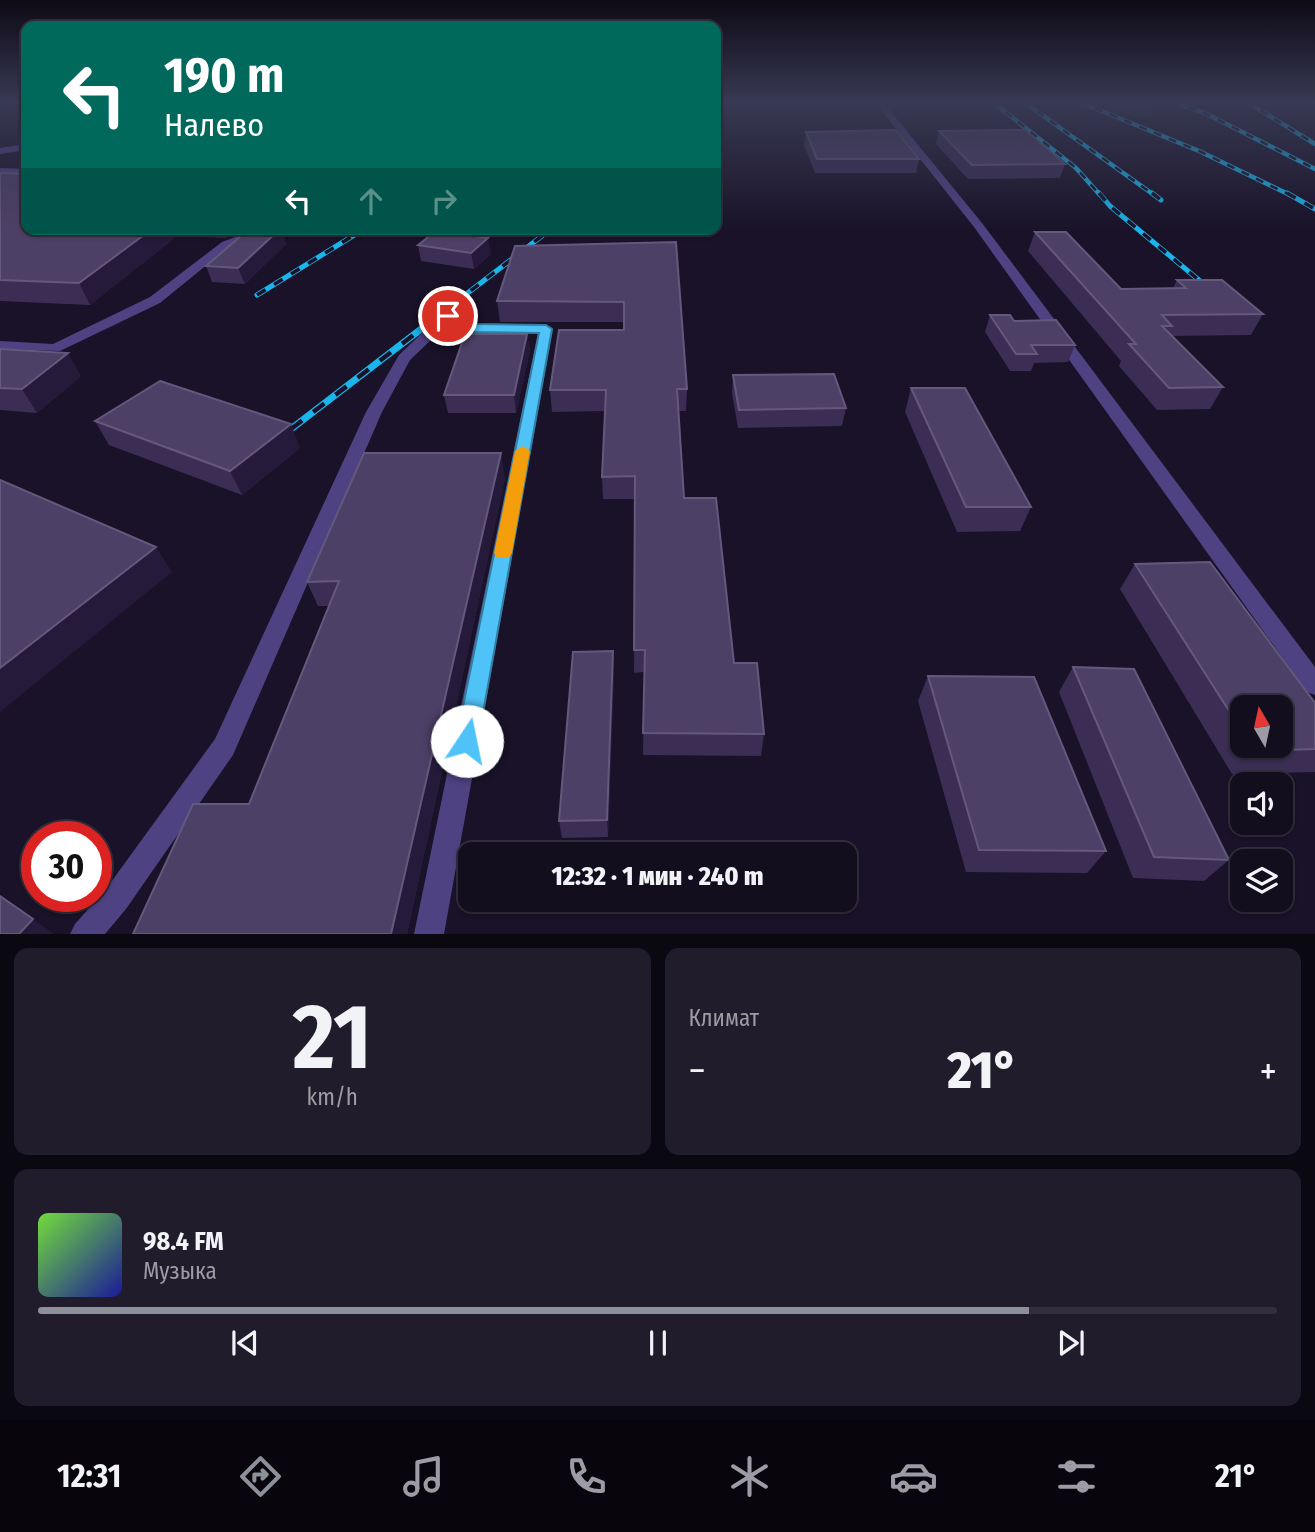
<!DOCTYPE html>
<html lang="ru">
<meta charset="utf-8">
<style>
:root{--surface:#130e1e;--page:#201c2b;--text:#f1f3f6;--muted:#9d9ca4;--line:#322e3c;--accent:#8c9099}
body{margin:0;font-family:"Fira Sans Condensed",sans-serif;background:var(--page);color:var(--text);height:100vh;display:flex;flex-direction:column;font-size:26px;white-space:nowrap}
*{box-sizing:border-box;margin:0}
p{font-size:23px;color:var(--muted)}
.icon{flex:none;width:38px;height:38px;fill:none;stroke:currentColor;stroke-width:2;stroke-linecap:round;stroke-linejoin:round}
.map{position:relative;height:934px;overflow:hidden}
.details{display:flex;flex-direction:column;gap:14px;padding:14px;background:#0a0810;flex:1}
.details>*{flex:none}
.guide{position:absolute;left:21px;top:21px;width:700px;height:214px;border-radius:14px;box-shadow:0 2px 5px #0004,0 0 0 2px var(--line);background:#00695c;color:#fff;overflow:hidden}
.needle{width:46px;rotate:351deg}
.tools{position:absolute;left:1230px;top:695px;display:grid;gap:14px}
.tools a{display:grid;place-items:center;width:63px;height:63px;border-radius:14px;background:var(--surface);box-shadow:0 2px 5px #0004,0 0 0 2px var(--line);font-size:35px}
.speed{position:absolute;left:21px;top:821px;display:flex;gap:14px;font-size:35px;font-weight:700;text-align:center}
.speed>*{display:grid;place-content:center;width:91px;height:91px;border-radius:50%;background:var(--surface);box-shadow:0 2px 5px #0004,0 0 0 2px var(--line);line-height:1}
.speed .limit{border:10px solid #d22;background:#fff;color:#111}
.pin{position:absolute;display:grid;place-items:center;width:60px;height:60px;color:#fff;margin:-30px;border:4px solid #fff;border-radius:50%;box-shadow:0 2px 7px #0007}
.me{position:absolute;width:77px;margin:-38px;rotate:11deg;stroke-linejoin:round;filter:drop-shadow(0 0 5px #0008)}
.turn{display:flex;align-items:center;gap:24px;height:147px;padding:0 28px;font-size:32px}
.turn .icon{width:91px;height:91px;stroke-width:2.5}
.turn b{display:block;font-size:49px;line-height:60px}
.lanes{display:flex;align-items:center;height:66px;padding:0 28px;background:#0003;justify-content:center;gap:35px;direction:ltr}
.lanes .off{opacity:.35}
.big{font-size:52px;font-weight:800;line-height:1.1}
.details .widget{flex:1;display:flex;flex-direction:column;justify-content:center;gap:10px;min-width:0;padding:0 24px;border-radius:14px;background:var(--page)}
.details .dial{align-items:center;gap:0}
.dial b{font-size:91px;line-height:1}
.song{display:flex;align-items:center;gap:21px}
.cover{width:84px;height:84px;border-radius:10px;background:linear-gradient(135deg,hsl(100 70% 55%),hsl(240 70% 35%))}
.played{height:7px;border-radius:4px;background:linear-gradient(90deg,var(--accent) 80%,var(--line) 80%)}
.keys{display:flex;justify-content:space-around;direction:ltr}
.heat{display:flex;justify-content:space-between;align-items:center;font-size:38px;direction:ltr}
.details .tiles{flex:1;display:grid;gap:14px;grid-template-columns:1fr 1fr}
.widget:last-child{grid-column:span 2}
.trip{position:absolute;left:458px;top:842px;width:399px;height:70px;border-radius:14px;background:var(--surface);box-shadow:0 2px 5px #0004,0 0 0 2px var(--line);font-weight:800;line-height:70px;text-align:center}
.dock{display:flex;height:112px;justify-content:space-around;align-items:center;background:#08060c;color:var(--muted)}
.dock .icon{width:49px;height:49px}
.dock .on{color:var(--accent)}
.dock b{font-size:32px;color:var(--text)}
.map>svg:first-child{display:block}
.green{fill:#162e31}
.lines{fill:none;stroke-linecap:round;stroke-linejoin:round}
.minor{fill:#4e4282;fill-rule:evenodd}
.rail-far2-casing{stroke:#19b5eb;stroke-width:4.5}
.rail-far1-casing{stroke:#19b5eb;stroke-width:5}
.rail-casing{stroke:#19b5eb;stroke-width:7}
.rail-far2{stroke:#191228;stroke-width:2.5;stroke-dasharray:8;stroke-linecap:butt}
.rail-far1{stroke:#191228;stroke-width:3.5;stroke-dasharray:10;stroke-linecap:butt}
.rail{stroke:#191228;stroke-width:4.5;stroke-dasharray:14;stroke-linecap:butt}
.wall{fill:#3b2d54;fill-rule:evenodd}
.shaded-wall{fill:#261a3b}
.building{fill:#4d4066;stroke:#65587d;stroke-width:2}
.route{fill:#4fc3f7;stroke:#337fa1;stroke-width:2}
.slow{fill:#f59e0b}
</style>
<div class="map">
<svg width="1315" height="934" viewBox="0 0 1315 934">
<rect width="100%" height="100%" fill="#191228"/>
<path class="green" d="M 1093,102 L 1144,102 L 1153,107 L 1155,115 L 1148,119 L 1125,115 Z"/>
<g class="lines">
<path class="minor" d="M 875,102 L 883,102 L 982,223 L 1315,667 L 1315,695 L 1307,692 L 974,227 Z
M 26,144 L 26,150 L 0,154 L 0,148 Z
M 0,168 L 26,169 L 26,175 L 0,174 Z
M 256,229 L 273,229 L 230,246 L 160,303 L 60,351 L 0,349 L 0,341 L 53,344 L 150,297 L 222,242 Z
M 448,312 L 477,324 L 546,325 L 553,329 L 444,934 L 414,934 L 538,333 L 475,332 L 450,322 L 410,360 L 382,412 L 233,755 L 126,909 L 105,934 L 70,934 L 75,924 L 106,889 L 215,739 L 366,412 L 399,355 L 443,313 Z"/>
<defs>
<path id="rail-far2" d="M 993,102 L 1076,168 L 1100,195
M 1024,102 L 1154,195
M 1080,102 L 1199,151 L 1290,195
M 1173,102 L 1205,113 L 1315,169
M 1247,102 L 1315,144"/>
<path id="rail-far1" d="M 1099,193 L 1110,206 L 1206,286
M 1152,193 L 1161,200
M 1287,193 L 1315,209
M 257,295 L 364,229
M 439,315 L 551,229"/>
<path id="rail" d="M 291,429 L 442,313"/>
</defs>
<use href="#rail-far2" class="rail-far2-casing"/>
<use href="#rail-far1" class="rail-far1-casing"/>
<use href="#rail" class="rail-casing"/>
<use href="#rail-far2" class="rail-far2"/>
<use href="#rail-far1" class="rail-far1"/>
<use href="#rail" class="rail"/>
</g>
<path class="wall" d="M 939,131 L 1065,164 L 1060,178 L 968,179 L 936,144 Z
M 806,132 L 919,159 L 916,173 L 815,173 L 804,145 Z
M 0,173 L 26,229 L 236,229 L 226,238 L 177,236 L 90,305 L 0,301 Z
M 249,229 L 281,229 L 286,244 L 245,284 L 212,282 L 206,266 Z
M 1035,232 L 1121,289 L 1173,288 L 1177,280 L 1263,314 L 1251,335 L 1172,336 L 1223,387 L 1210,409 L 1157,410 L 1119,366 L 1121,361 L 1028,251 Z
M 676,242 L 687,389 L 686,411 L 678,411 L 684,498 L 734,663 L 764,734 L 761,756 L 643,755 L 644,672 L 634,673 L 635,499 L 603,499 L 602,477 L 605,411 L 552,412 L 550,390 L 624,330 L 624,322 L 500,322 L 497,301 Z
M 418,245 L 491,254 L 474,269 L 421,261 Z
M 990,315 L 1014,321 L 1075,345 L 1068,362 L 1034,363 L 1031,371 L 1010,371 L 985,332 Z
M 527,334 L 530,351 L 516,413 L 448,413 L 444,395 Z
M 0,349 L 81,376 L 37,413 L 0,410 Z
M 733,375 L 846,408 L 842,426 L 738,428 L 732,393 Z
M 911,388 L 1031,507 L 1020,531 L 957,532 L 905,412 Z
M 95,421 L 300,448 L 242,495 L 109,445 Z
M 505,478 L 407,934 L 133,934 L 249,804 L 329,606 L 318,606 L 307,582 Z
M 1135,564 L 1315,703 L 1315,772 L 1232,774 L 1120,589 ZM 1242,707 L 1281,746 L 1242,746 Z
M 613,651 L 614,670 L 608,837 L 562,838 L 559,821 Z
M 1073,667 L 1229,860 L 1204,881 L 1133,878 L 1059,692 Z
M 928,676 L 1106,851 L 1087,873 L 966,872 L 918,701 Z"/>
<path class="shaded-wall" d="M 0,102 L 15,102 L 0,108 Z
M 152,229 L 174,229 L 177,236 L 90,305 L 79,283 Z
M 222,229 L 236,229 L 226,238 Z
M 280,229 L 281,229 L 286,244 L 245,284 L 238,268 Z
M 488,238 L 491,254 L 474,269 L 471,253 Z
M 527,334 L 530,351 L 516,413 L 514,395 Z
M 68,353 L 81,376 L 37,413 L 22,389 Z
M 291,424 L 300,448 L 242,495 L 230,471 Z
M 501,453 L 505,478 L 407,934 L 391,934 Z
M 156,547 L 172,572 L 0,712 L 0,668 Z
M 613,651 L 614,670 L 608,837 L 607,820 Z
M 33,919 L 54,934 L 19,934 Z"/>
<path class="building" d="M 896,130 L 919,159 L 817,159 L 806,132 Z
M 1025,130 L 1065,164 L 972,165 L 939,131 Z
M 0,173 L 26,174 L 26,229 L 152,229 L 79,283 L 0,280 Z
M 249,229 L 280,229 L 238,268 L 206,266 Z
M 437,230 L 488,238 L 471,253 L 418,245 Z
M 1035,232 L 1066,232 L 1121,289 L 1186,288 L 1177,280 L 1222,280 L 1263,314 L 1162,315 L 1172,326 L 1162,326 L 1223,387 L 1169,388 L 1129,344 L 1136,344 Z
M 676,242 L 687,389 L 677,389 L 684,498 L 716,498 L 734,663 L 757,663 L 764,734 L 643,733 L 645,650 L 634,650 L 635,476 L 602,477 L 606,390 L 550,390 L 559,330 L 624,330 L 624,302 L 497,301 L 515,246 Z
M 990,315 L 1010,315 L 1014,321 L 1056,320 L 1075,345 L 1031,345 L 1037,354 L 1016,354 Z
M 465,334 L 527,334 L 514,395 L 444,395 Z
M 0,349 L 68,353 L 22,389 L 0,388 Z
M 834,374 L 846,408 L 739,410 L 733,375 Z
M 160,381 L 291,424 L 230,471 L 95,421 Z
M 911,388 L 965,388 L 1031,507 L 966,507 Z
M 364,453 L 501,453 L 391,934 L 133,934 L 193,804 L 249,804 L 339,581 L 307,582 Z
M 0,480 L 156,547 L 0,668 Z
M 1210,562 L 1315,703 L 1315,749 L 1255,751 L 1252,746 L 1281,746 L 1281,707 L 1242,707 L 1242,731 L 1135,564 Z
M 613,651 L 607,820 L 559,821 L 573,652 Z
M 1073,667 L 1134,669 L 1229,860 L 1154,857 Z
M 928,676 L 1034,677 L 1106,851 L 979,850 Z
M 0,896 L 33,919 L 19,934 L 0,934 Z"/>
<linearGradient id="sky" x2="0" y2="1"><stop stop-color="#0e0a16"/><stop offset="0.44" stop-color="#383953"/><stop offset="1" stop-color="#383953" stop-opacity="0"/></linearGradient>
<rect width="1315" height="232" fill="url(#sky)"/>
<path class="route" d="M 448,313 L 477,324 L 546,325 L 552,329 L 478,741 L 475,749 L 467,752 L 459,749 L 456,741 L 539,333 L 475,332 L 443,319 L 443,314 Z"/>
<path class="slow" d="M 523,446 L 530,451 L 512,553 L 509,558 L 497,558 L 494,553 L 515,451 Z"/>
</svg>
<div class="tools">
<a><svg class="needle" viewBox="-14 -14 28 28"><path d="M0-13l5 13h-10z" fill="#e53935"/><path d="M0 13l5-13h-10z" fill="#9d9ca4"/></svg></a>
<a><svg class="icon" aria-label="sound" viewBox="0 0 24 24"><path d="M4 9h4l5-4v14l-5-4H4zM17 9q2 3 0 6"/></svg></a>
<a><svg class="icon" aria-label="layers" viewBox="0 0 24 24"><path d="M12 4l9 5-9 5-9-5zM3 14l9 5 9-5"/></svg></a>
</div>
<div class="speed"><div class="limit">30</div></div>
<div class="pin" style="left:448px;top:316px;background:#d93025"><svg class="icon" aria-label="arrive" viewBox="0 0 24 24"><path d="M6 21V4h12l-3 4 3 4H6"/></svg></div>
<svg class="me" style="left:467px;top:741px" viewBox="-20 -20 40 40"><circle r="19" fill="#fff"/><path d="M0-13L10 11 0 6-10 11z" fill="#4fc3f7"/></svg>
<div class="trip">12:32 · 1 мин · 240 m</div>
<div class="guide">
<div class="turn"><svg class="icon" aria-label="left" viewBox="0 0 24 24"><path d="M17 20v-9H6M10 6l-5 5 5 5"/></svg><div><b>190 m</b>Налево</div></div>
<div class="lanes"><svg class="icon" aria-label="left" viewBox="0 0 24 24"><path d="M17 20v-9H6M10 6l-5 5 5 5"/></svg><svg class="icon off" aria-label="ahead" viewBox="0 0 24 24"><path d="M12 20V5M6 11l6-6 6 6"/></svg><svg class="icon off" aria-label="right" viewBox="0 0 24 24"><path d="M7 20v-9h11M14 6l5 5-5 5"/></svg></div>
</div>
</div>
<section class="details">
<div class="tiles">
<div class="widget dial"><b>21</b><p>km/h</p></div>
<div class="widget"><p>Климат</p>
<div class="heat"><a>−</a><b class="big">21°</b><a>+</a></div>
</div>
<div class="widget">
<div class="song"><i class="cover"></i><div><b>98.4 FM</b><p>Музыка</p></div></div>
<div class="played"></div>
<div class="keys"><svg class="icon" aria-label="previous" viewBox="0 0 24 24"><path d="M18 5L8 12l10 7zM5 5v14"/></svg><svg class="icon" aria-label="pause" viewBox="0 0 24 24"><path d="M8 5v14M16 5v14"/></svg><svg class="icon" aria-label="next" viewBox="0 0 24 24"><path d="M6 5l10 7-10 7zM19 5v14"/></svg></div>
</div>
</div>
</section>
<nav class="dock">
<b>12:31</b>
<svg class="icon on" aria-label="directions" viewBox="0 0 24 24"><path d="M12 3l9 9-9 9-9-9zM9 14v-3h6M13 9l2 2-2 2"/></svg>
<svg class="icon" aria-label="music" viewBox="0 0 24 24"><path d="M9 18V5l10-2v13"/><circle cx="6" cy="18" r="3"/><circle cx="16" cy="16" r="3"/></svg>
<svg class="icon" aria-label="phone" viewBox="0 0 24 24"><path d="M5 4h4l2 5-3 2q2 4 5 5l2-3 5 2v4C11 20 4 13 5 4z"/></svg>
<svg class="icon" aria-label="climate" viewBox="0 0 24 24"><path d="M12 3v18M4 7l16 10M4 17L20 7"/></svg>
<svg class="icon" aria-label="car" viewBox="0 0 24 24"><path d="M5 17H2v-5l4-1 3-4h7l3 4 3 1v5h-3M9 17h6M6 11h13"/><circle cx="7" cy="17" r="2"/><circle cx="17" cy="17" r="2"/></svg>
<svg class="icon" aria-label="filters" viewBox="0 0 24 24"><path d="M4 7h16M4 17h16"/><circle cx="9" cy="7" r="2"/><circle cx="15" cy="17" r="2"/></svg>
<b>21°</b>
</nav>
